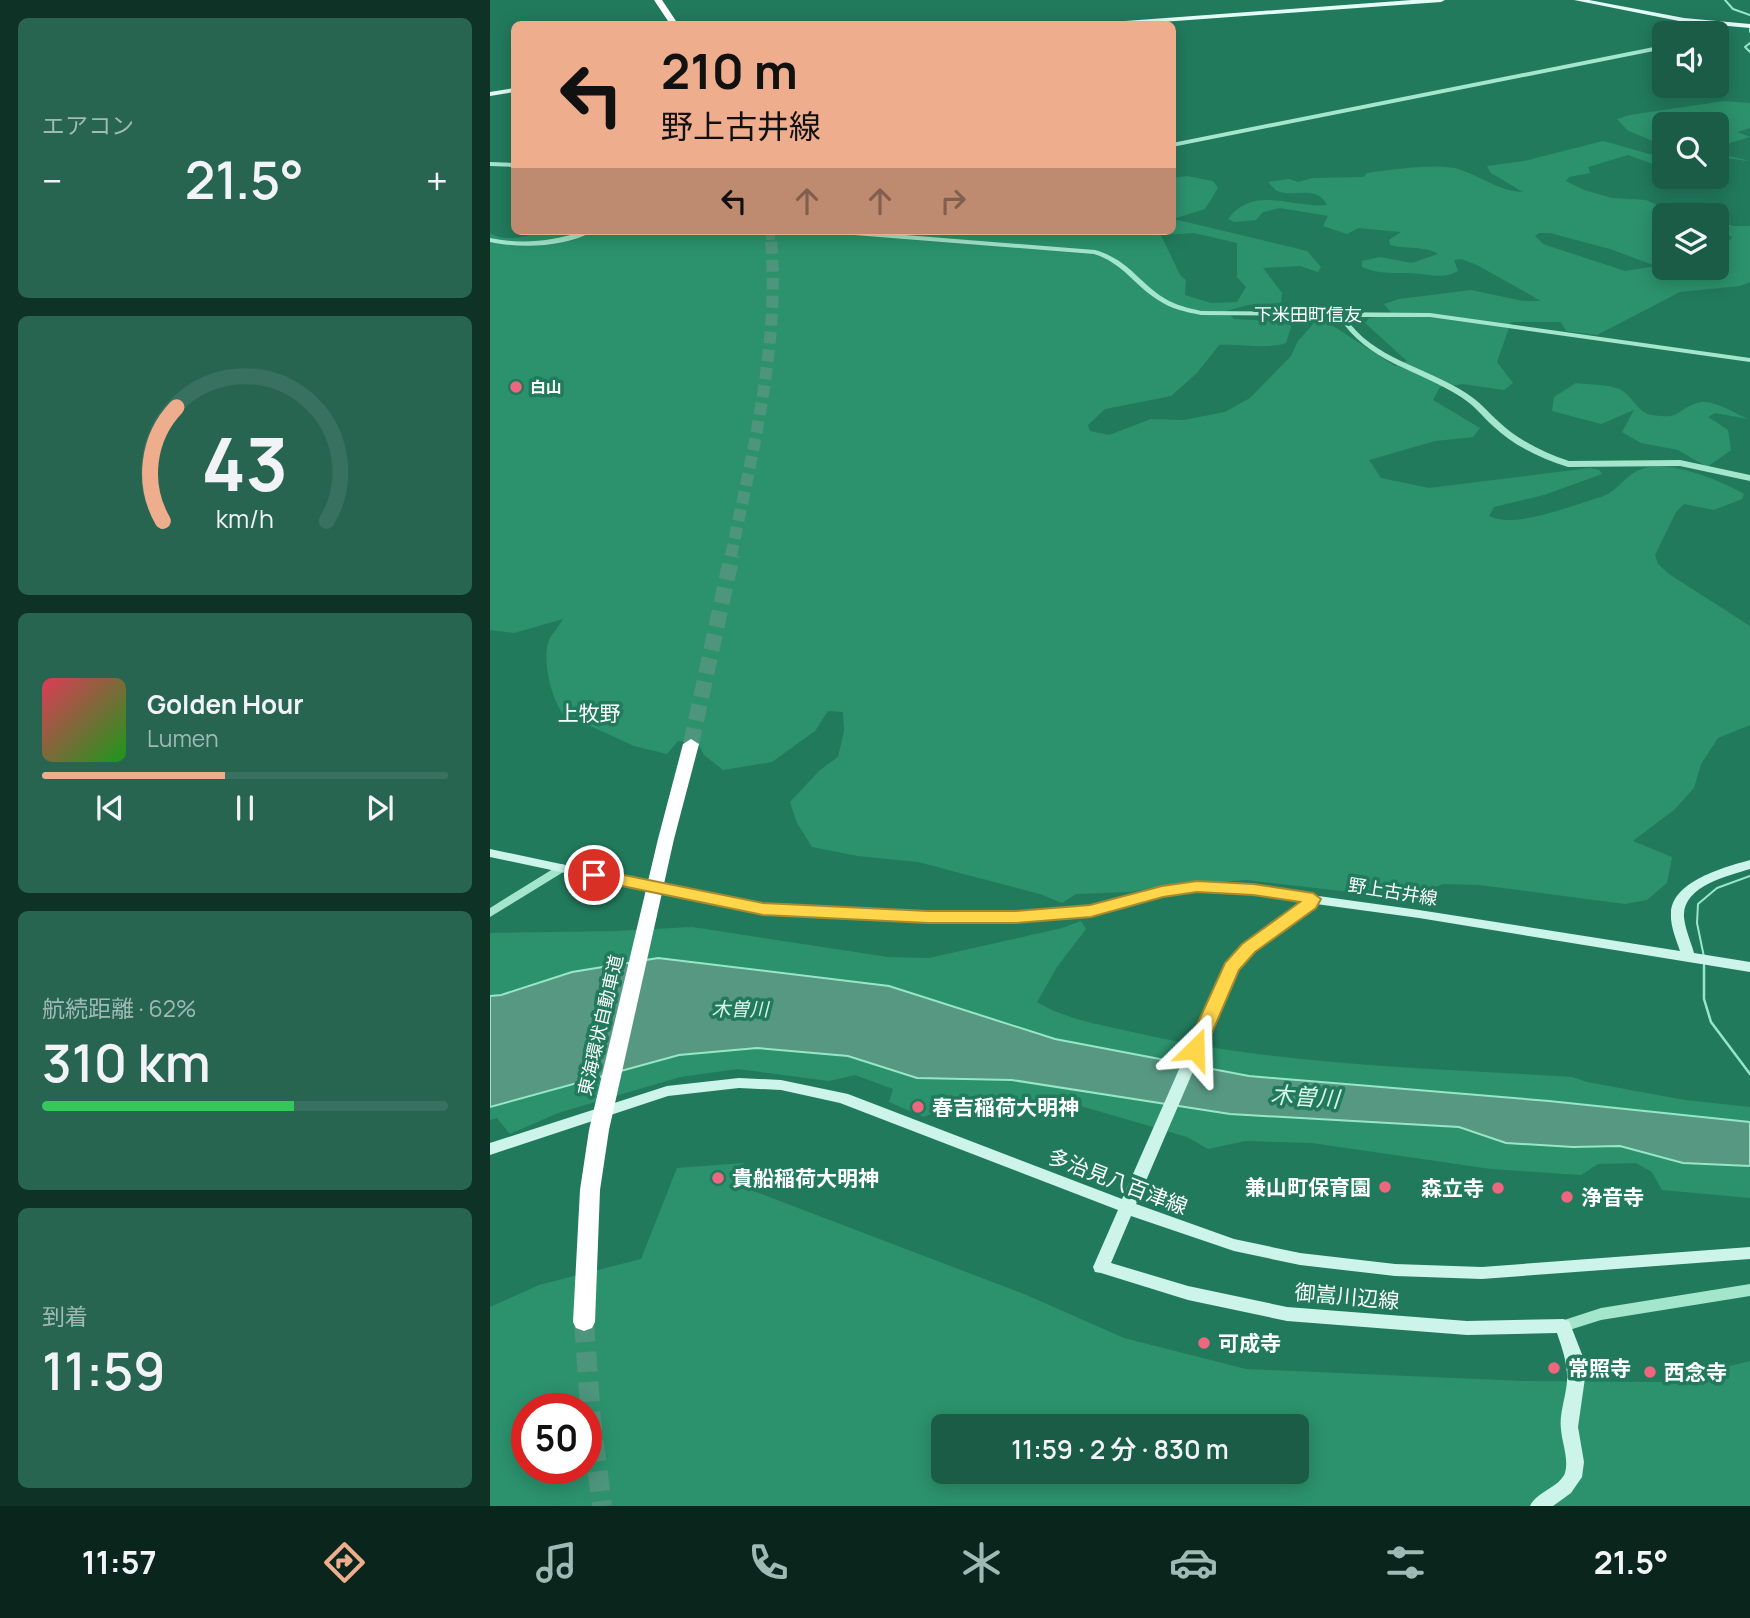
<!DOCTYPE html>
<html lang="ja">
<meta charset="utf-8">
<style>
:root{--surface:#1a5c46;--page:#276551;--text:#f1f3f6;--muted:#9fbab3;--line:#38715f;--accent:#eead8d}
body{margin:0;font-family:Manrope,"Noto Sans JP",sans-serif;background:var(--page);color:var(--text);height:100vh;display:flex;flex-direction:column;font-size:26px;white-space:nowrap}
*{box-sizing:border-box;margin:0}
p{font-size:23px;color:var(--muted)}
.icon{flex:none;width:38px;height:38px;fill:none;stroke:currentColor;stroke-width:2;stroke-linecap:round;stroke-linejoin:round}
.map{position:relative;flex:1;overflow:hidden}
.panel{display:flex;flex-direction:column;gap:18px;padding:18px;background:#0e3326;width:490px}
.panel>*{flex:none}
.banner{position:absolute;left:21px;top:21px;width:665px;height:214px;border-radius:10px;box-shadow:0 4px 18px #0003;background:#eead8d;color:#111;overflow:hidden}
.tools{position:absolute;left:1162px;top:21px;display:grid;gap:14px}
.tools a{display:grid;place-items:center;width:77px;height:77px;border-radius:10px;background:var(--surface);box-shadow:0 4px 18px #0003;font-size:35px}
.speed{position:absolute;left:21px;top:1393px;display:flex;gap:14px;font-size:35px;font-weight:700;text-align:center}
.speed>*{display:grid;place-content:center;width:91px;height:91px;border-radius:50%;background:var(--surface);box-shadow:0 4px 18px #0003;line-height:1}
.speed .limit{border:10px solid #d22;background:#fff;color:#111}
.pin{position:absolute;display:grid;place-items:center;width:60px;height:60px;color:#fff;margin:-30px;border:4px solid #fff;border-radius:50%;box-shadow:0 2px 7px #0007}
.me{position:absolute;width:77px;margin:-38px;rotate:22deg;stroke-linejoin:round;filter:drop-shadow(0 0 5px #0008)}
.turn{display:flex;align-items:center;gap:24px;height:147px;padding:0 35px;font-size:32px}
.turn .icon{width:91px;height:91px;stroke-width:2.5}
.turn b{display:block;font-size:49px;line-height:60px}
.lanes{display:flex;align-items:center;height:66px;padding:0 35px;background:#0003;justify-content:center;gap:35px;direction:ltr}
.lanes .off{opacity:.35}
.big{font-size:52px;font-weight:600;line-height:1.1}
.panel .card{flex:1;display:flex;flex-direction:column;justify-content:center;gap:10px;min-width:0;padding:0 24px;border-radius:10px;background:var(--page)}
.panel .dial{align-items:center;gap:0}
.dial svg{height:182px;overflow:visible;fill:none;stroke:var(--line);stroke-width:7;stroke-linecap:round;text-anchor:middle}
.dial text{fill:var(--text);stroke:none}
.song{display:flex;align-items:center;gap:21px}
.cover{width:84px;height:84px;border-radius:10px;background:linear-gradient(135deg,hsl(350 70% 55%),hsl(120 70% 35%))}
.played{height:7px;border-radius:4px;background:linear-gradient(90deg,var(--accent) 45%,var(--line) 45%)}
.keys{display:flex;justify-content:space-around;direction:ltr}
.heat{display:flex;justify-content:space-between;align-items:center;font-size:38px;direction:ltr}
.charge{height:10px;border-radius:5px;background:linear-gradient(90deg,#34c759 62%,var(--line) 0)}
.trip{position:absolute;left:441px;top:1414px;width:378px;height:70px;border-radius:10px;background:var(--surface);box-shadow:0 4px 18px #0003;font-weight:600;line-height:70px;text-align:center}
.tab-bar{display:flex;height:112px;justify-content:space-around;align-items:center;background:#0a251c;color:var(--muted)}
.tab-bar .icon{width:49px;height:49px}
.tab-bar .active{color:var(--accent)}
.tab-bar b{font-size:32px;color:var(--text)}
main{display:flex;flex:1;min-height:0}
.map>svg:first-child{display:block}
.green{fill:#2c926e;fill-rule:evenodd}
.water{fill:#579882;stroke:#98e6ca;stroke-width:2}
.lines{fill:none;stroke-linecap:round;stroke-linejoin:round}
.stream-far1{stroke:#98e6ca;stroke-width:2}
.stream{stroke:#98e6ca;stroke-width:2.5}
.motorway-tunnel-far3{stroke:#4e957d;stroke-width:9;stroke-dasharray:9 4.5;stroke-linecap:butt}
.motorway-tunnel-far2{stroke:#4e957d;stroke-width:12;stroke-dasharray:12 6;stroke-linecap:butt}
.motorway-tunnel-far1{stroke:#4e957d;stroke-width:16;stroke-dasharray:16 8;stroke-linecap:butt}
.motorway-tunnel{stroke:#4e957d;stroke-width:20;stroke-dasharray:20 10;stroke-linecap:butt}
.tertiary{fill:#a4e5ce;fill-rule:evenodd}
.secondary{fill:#cdf4e8;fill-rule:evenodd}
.primary{fill:#e4fcf6;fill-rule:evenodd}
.motorway{fill:#fff;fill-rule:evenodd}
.route{fill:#ffd54a;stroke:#a68a30;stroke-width:2}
.poi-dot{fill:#f1667f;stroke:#227a5d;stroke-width:2.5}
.labels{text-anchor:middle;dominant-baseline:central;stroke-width:7;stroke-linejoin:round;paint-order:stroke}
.far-poi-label{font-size:16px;font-weight:bold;fill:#fff;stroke:#227a5d;text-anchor:start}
.far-quarter-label{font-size:18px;fill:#fff;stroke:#227a5d}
.street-label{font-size:18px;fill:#fff;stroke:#227a5d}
.water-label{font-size:19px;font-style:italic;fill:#d7f6eb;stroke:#227a5d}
.quarter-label{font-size:21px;fill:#fff;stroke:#227a5d}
.near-poi-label{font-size:21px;font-weight:bold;fill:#fff;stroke:#227a5d;text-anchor:start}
.near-street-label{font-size:21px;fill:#fff;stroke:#227a5d}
.near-water-label{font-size:23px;font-style:italic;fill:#d7f6eb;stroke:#227a5d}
</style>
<main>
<section class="panel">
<div class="card"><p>エアコン</p>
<div class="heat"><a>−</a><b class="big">21.5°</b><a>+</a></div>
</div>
<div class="card dial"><svg viewBox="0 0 100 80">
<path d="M14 69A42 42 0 1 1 86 69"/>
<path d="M14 69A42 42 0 0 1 20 19" stroke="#eead8d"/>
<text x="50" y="56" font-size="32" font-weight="700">43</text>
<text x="50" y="72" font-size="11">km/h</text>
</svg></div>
<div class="card">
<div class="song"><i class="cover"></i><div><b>Golden Hour</b><p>Lumen</p></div></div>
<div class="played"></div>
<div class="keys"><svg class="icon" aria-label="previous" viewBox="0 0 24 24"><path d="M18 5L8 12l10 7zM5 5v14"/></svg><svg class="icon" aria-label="pause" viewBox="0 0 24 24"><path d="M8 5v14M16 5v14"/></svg><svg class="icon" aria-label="next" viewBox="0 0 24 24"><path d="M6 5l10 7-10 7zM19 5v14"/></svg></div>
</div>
<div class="card"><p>航続距離 · 62%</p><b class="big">310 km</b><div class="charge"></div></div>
<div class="card"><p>到着</p><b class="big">11:59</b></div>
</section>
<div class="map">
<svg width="1260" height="1506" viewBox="0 0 1260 1506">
<rect width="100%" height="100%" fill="#227a5d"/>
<path class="green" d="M 1234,101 L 1260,103 L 1260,128 L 1247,132 L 1260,137 L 1240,143 L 1232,151 L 1235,155 L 1260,161 L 1234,158 L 1227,160 L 1227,124 L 1174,124 L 1174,146 L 1137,130 L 1127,119 L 1140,115 Z
M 1113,141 L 1174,158 L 1174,168 L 1138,155 L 1098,167 L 1100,173 L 1079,177 L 1076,181 L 1094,190 L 1122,198 L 1156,200 L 1183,212 L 1185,215 L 1174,215 L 1174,268 L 1227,268 L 1227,240 L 1240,240 L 1242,237 L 1227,228 L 1227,220 L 1243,226 L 1260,226 L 1260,282 L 1250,286 L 1190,292 L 1107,335 L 1076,331 L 1071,322 L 1021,322 L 1007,362 L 1023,383 L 1014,390 L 973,384 L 950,387 L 943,400 L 990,428 L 983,437 L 945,441 L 879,460 L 891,478 L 939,488 L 1100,468 L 1109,470 L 1112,474 L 1054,495 L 1004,507 L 999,516 C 1024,530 1086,504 1114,496 C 1128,490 1135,476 1149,470 C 1176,458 1230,480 1254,494 L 1252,499 L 1224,510 L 1194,504 L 1186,512 L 1165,555 L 1168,564 L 1179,574 L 1260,626 L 1260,725 L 1228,738 L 1211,764 L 1204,788 L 1184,810 L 1143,841 L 1182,857 L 1177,883 L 1157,900 L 1135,904 L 989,885 L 953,884 L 910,901 L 895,896 L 756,880 L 673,886 L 639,892 L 586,894 L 572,903 L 550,894 L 428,862 L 368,856 L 322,847 L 307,823 L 300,802 L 330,770 L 348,757 L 354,731 L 353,712 L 338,711 L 325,731 L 282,762 L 233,770 L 214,755 L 208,743 L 188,741 L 177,754 L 144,746 L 72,713 C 61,696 53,663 58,643 C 60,635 69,627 73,619 L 24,633 L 0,630 L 0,233 C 14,242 36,238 49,231 L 682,231 L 683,221 L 688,220 L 817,251 L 831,267 L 828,272 L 810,266 L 773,268 L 792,293 L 791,303 L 758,305 L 736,311 L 744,319 L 799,322 L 801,327 L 796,343 C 775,350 750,343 729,345 L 707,373 L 681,396 L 615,409 L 598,425 L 600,431 L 619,435 L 661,419 L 694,420 L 735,412 L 760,398 L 801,356 L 808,341 L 825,322 L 837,322 L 905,366 L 917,361 L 875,323 L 879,318 L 903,315 L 894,304 L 909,299 L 981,290 L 1033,301 L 1051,301 L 987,265 L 971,259 L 964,260 L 968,271 C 951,281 936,272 917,273 C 901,273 888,274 872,267 L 872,261 L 890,257 L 922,263 L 948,254 C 936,246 915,249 900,245 L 899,240 L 911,232 L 868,228 L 857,234 L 833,226 L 838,216 L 790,208 L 773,212 L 766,220 L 744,222 L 738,219 C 764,184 803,209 837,205 C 827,184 803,198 787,191 C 784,189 781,185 778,182 L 799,179 L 808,182 L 823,178 L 874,177 L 877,173 C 902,170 948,162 971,170 C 992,177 1009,191 1033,192 L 1001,173 L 997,166 L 1034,161 ZM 704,233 L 747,243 L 747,277 L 756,287 L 747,302 L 721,303 L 695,295 L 696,280 L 690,275 L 671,235 ZM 1049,233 L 1060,233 L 1120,249 L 1166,266 L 1135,271 L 1053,244 L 1045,236 Z
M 697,176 L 723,181 L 728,188 L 715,209 L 683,219 L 683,178 Z
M 1086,383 C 1099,385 1117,384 1129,389 C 1143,395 1147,413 1162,415 C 1192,420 1185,410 1207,403 C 1222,398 1244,413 1258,419 L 1225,413 L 1218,417 L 1238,430 L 1241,450 L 1217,467 L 1188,450 L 1151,443 L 1132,432 L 1144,410 L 1111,424 L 1062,411 L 1064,397 Z
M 591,921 L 596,929 L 567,967 L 547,1002 C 575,1019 607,1024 638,1031 C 782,1065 935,1068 1082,1077 L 1097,1082 L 1195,1100 L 1260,1107 L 1260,1122 L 1059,1101 L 759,1076 L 565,1039 L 399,986 L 168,958 L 0,996 L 0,933 L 127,931 L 202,927 L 398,957 L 439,958 L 572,928 Z
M 267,1048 L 358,1056 L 427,1078 L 522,1080 L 740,1114 L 969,1127 L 1016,1143 L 1083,1147 L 1130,1146 L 1193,1163 L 1260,1166 L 1260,1198 L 1172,1190 L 1162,1172 L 1146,1163 L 1108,1164 L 1091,1175 L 1001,1169 L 822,1143 L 755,1141 L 718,1149 L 697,1137 L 584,1104 L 474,1098 L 434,1117 L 399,1102 L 403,1089 L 365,1075 L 339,1081 L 248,1069 L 190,1077 L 68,1113 L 20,1134 L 7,1118 L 0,1120 L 0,1107 L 189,1055 Z
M 253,1163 L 258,1189 L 534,1294 L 634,1338 L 756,1369 L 1033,1381 L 1175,1382 L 1260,1361 L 1260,1506 L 0,1506 L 0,1307 L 49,1285 L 151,1259 L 187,1168 ZM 37,1409 L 96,1409 L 96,1468 L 37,1468 ZM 453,1426 L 807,1426 L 807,1472 L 453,1472 Z"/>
<path class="water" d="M 168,958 L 399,986 L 565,1039 L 759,1076 L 1059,1101 L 1260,1122 L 1260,1166 L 1193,1163 L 1130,1146 L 1083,1147 L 1016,1143 L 969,1127 L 740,1114 L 522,1080 L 427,1078 L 358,1056 L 267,1048 L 189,1055 L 0,1107 L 0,996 L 11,995 L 82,972 Z"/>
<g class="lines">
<path class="stream-far1" d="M 1235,0 L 1243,9 L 1260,15
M 1260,28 L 1260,32
M 1260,43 L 1255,47 L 1260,52
M 1214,957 L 1207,923 L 1208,904 L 1227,888 L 1260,876
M 1214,963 L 1214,968"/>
<path class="stream" d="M 1214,966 L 1214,999 L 1221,1022 L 1260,1074"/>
<path class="motorway-tunnel-far3" d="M 280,231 L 281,242"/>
<path class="motorway-tunnel-far2" d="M 241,556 C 262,454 290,345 281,240"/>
<path class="motorway-tunnel-far1" d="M 201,744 L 242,555"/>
<path class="motorway-tunnel" d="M 94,1322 L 101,1420 L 112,1506"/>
<path class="tertiary" d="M 1174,45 L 1174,49 L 682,147 L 682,143 Z
M 0,162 L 24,163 L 24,167 L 0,166 Z
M 94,231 L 104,231 C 75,247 32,249 0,242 L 0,238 C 33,245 62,241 94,231 Z
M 336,231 L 365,231 L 605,250 C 639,260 647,281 674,298 C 685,305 698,308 711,311 L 940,313 L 1260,358 L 1260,362 L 940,317 L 855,317 C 883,359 936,367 976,393 C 989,401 998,412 1009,422 C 1028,440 1054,453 1079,461 L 1190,460 L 1260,475 L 1260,481 L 1190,466 L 1078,467 C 1051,459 1023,445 1003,426 C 992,416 984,405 971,397 C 928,369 878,363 848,316 L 711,315 C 696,312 681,309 668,300 C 644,285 633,263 604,254 L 339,233 Z
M 71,864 L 75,865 L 77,868 L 75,871 L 0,917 L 0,908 Z
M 1260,1284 L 1260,1296 L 1111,1320 L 1073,1332 L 1068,1330 L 1066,1326 L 1068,1322 L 1111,1308 Z"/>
<path class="secondary" d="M 0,849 L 249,902 L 438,913 L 526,913 L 601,907 L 689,884 L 735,883 L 929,910 L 1190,951 C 1186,939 1180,925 1181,913 C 1182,881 1235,867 1260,860 L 1260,869 C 1238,876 1192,886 1194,917 C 1195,929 1201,942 1204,953 L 1260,962 L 1260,972 L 929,918 L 826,904 L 773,943 L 747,969 L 646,1204 L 744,1239 L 810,1253 L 905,1264 L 992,1267 L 1260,1247 L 1260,1259 L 992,1279 L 905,1276 L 810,1265 L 744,1251 L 641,1216 L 621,1263 L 698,1286 L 797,1307 L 977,1321 L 1073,1319 L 1079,1321 L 1093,1357 L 1095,1378 L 1088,1427 L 1094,1462 L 1092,1477 L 1081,1493 L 1063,1506 L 1040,1506 C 1047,1491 1069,1488 1075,1473 C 1079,1459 1072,1443 1071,1429 C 1069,1414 1076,1397 1077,1381 C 1078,1364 1072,1348 1067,1333 L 977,1335 L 797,1321 L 698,1300 L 611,1273 L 605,1272 L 603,1267 L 628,1210 L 350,1103 L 291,1090 L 249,1088 L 178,1096 L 0,1155 L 0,1143 L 177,1086 L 249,1078 L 291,1080 L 358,1094 L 632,1199 L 734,967 L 763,937 L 813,902 L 735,891 L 689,892 L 601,915 L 526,921 L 438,921 L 249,910 L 0,857 Z"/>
<path class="primary" d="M 922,0 L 955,0 L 951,2 L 644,24 L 617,24 L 621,22 Z
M 1084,0 L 1099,0 L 1194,18 L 1260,24 L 1260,28 L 1194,22 Z
M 24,88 L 24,92 L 0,96 L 0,92 Z"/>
<path class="motorway" d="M 164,0 L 172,0 L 188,24 L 180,24 Z
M 201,739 L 209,744 L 184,839 L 119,1130 L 110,1190 L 105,1322 L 102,1328 L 94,1331 L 86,1328 L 83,1322 L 90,1190 L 99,1130 L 168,839 L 193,744 Z"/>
</g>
<path class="route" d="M 104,869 L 273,903 L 438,911 L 526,911 L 600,905 L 672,886 L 707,881 L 763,884 L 823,893 L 831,899 L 826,908 L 765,952 L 749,970 L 715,1049 L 712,1054 L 699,1054 L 696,1049 L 735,963 L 752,944 L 810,902 L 763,895 L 707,892 L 673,897 L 601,917 L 526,923 L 438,923 L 273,915 L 98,879 L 95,875 L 98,871 Z"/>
<g class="poi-dot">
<circle cx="26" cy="387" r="7"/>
<circle cx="428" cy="1107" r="7"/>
<circle cx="228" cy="1178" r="7"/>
<circle cx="895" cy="1187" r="7"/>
<circle cx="1008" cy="1188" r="7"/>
<circle cx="1077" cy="1197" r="7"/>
<circle cx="714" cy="1343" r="7"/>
<circle cx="1064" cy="1368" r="7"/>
<circle cx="1160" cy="1372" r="7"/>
</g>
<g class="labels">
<g class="far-poi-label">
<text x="40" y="387">白山</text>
</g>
<g class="far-quarter-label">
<text x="818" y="314">下米田町信友</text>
</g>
<g class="street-label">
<text transform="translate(903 891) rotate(9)">野上古井線</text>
<text transform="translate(110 1025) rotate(-77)">東海環状自動車道</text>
</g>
<g class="water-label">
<text x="250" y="1009">木曽川</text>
</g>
<g class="quarter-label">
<text x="99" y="713">上牧野</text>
</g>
<g class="near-poi-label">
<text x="442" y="1107">春吉稲荷大明神</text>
<text x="242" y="1178">貴船稲荷大明神</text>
<text x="881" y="1187" text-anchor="end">兼山町保育園</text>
<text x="994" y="1188" text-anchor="end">森立寺</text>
<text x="1091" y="1197">浄音寺</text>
<text x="728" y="1343">可成寺</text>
<text x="1078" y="1368">常照寺</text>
<text x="1174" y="1372">西念寺</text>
</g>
<g class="near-street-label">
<text transform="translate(628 1181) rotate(21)">多治見八百津線</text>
<text transform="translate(857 1296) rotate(5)">御嵩川辺線</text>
</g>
<g class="near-water-label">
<text transform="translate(815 1096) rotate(4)">木曽川</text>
</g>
</g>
</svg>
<div class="tools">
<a><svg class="icon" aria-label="sound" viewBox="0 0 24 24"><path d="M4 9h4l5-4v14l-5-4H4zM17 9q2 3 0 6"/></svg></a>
<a><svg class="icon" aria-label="search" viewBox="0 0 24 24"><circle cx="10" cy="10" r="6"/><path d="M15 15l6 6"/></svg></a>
<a><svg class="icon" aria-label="layers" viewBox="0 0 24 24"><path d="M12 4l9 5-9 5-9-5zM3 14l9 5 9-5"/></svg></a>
</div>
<div class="speed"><div class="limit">50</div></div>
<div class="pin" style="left:104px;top:875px;background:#d93025"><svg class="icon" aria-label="arrive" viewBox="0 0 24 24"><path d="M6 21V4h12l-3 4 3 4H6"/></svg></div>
<svg class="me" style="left:705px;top:1049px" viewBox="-20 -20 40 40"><path d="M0-17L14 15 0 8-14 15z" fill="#ffd54a" stroke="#fff" stroke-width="4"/></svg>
<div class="trip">11:59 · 2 分 · 830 m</div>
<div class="banner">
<div class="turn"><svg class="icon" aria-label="left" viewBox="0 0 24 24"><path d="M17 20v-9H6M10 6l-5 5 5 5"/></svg><div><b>210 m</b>野上古井線</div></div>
<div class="lanes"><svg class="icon" aria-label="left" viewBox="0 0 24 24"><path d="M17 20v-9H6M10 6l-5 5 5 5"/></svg><svg class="icon off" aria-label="ahead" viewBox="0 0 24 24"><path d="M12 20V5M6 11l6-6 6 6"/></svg><svg class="icon off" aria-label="ahead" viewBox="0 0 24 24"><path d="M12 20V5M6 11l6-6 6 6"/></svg><svg class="icon off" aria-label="right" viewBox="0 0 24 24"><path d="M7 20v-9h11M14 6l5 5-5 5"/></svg></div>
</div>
</div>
</main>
<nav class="tab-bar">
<b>11:57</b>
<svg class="icon active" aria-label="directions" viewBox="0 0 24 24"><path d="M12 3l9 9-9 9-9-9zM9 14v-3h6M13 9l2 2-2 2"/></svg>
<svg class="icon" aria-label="music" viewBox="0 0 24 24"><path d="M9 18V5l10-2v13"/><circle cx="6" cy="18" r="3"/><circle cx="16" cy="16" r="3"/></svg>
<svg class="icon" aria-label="phone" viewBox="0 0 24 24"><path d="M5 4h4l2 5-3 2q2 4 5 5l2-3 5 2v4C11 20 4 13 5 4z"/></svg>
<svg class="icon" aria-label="climate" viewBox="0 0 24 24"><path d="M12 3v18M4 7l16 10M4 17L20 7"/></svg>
<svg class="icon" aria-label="car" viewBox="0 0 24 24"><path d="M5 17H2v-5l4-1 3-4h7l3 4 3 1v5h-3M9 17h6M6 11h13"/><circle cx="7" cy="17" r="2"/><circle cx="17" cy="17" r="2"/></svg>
<svg class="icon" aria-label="filters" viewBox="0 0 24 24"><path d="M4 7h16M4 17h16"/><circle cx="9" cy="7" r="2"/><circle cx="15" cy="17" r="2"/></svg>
<b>21.5°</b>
</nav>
